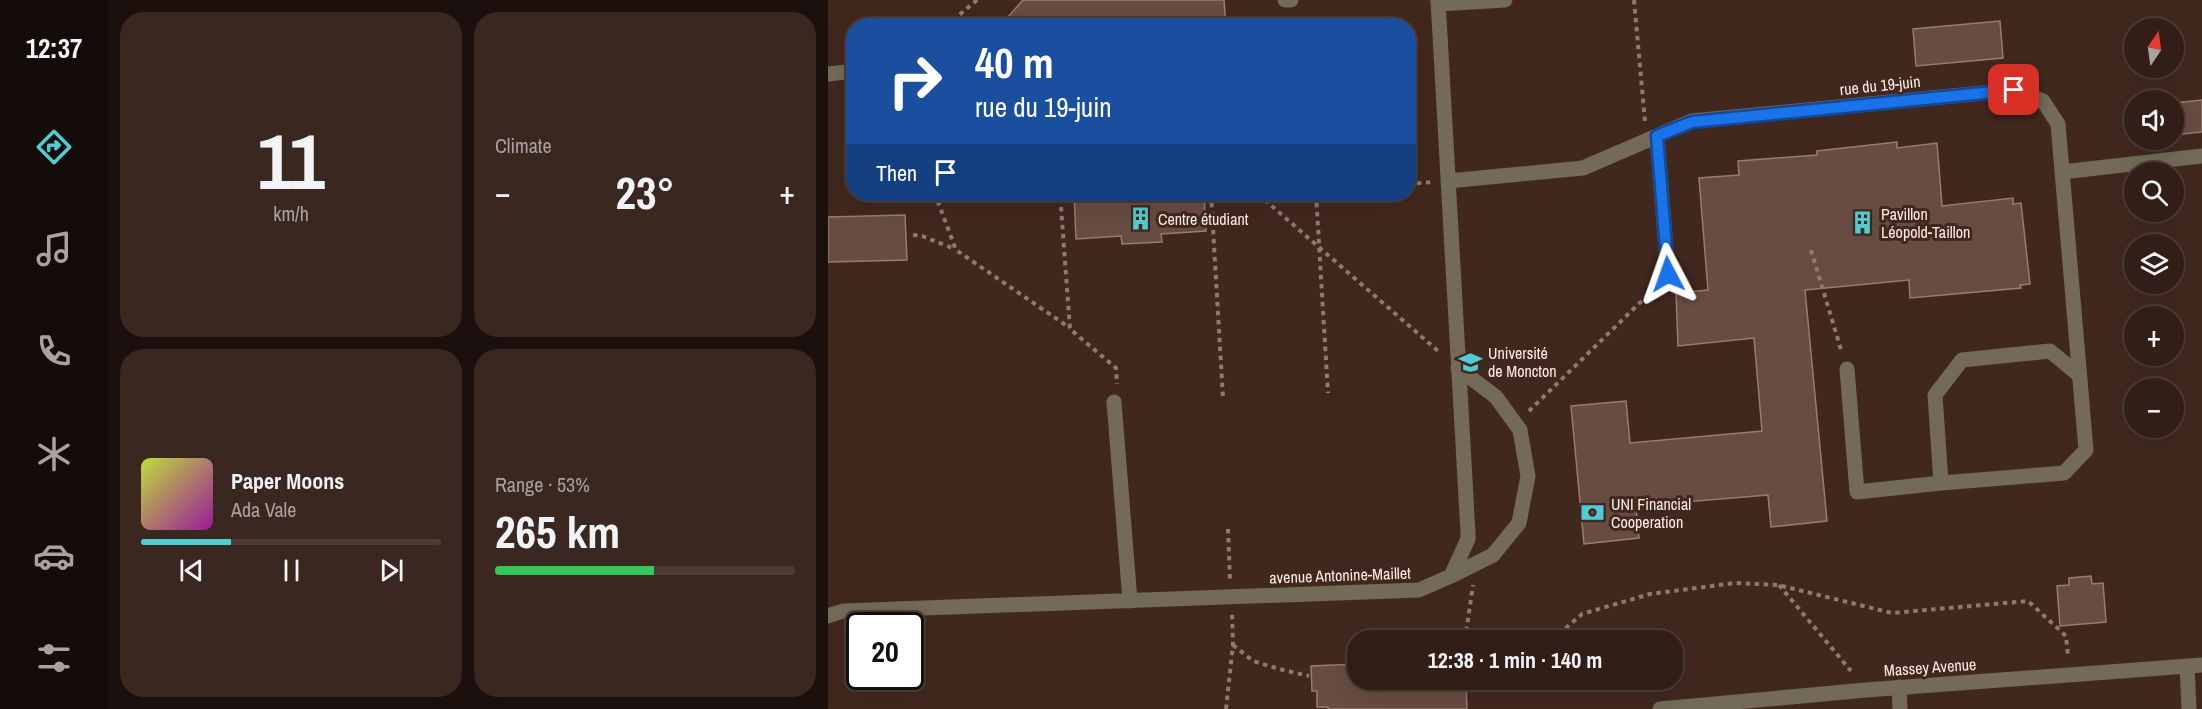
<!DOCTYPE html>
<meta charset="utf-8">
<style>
:root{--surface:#311e17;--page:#392720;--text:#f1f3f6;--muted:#a8a2a1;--line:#4c3c36;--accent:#51ccd2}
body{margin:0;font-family:"Archivo Narrow",sans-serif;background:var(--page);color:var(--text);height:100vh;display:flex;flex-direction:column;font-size:22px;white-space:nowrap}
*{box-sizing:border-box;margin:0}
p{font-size:20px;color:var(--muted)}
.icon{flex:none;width:33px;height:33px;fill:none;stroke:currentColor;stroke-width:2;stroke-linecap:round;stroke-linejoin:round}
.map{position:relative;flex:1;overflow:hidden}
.side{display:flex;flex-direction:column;gap:12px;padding:12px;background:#1b100d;width:720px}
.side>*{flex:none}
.hud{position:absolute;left:18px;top:18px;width:570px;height:183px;border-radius:24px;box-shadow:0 6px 24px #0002,0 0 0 2px var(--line);background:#1a4fa0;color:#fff;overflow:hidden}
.needle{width:39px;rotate:13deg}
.fabs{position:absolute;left:1296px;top:18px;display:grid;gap:12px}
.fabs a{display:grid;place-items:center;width:60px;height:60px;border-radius:50%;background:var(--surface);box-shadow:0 6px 24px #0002,0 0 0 2px var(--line);font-size:30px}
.speed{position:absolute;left:18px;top:612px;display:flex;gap:12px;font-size:30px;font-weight:700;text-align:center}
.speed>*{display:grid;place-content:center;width:78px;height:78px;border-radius:50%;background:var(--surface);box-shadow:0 6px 24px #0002,0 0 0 2px var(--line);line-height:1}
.speed .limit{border:3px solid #111;border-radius:9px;background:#fff;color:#111}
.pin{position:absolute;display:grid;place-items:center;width:51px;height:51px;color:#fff;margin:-26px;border-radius:12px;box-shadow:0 3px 9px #0006}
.me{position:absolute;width:66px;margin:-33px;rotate:356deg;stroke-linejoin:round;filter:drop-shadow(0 0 4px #0008)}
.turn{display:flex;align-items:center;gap:21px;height:126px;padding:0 30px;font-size:27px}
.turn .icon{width:78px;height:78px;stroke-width:2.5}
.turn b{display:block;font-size:42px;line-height:51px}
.then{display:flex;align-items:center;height:57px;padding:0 30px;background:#0003;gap:12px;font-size:22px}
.big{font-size:45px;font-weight:700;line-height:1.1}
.side .tile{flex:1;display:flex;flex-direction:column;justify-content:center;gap:9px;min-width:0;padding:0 21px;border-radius:24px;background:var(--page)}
.side .dial{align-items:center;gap:0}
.dial b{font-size:78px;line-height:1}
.song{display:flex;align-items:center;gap:18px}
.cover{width:72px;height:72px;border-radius:9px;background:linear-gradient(135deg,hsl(70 70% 55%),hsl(300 70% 35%))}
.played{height:6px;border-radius:3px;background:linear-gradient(90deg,var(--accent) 30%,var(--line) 30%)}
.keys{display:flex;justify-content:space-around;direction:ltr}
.heat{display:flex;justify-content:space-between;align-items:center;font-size:33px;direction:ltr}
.charge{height:9px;border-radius:4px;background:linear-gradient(90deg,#34c759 53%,var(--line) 0)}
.side .tiles{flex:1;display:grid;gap:12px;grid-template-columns:repeat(2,1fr)}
.trip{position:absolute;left:519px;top:630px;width:336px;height:60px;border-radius:24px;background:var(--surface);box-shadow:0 6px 24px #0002,0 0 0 2px var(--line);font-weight:700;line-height:60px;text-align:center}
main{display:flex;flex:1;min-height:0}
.menu{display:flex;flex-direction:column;width:108px;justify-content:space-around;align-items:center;background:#140c09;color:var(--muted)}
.menu .icon{width:42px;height:42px}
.menu .on{color:var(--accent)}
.menu b{font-size:27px;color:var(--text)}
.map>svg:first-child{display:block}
.building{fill:#684c42;stroke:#997c70;stroke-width:1.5}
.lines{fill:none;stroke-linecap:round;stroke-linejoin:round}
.path{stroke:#8f7971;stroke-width:4;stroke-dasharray:4.5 4.5;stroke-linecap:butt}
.minor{stroke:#736b58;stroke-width:15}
.route-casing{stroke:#114b97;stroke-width:15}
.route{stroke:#1a73e8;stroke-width:10}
.labels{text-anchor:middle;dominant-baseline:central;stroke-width:6;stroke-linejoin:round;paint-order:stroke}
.street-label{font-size:16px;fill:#fdece6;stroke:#41281f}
.poi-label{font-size:16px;fill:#fdece6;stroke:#41281f;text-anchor:start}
</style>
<main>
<nav class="menu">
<b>12:37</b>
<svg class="icon on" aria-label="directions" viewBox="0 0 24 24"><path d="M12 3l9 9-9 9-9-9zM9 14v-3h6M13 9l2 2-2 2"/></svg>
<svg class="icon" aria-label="music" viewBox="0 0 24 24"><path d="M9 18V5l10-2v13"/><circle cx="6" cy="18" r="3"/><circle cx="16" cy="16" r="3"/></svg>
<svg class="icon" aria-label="phone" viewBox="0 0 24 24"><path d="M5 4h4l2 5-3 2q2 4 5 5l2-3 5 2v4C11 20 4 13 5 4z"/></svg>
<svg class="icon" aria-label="climate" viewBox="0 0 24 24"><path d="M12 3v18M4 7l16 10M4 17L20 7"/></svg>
<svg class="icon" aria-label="car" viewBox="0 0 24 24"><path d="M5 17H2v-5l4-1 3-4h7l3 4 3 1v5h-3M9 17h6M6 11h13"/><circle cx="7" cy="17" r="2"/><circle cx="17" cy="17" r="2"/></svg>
<svg class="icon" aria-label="filters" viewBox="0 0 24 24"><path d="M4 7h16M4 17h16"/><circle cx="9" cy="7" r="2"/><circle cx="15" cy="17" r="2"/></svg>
</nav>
<section class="side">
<div class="tiles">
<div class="tile dial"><b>11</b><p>km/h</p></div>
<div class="tile"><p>Climate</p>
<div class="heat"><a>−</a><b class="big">23°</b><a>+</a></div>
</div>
<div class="tile">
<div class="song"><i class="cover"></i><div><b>Paper Moons</b><p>Ada Vale</p></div></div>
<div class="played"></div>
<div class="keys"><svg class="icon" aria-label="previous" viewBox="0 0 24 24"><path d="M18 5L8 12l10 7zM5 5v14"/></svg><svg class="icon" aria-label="pause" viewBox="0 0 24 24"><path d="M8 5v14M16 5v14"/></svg><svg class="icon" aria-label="next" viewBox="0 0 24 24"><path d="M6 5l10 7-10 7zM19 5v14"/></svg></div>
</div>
<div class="tile"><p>Range · 53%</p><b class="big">265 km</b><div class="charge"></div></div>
</div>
</section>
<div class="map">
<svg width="1374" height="709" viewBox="0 0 1374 709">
<rect width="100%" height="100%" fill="#41281f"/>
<path class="building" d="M 195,0 L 396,0 L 398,26 L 172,26 Z
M 1172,21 L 1175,58 L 1088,66 L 1085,29 Z
M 1374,100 L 1374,132 L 1346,135 L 1346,103 Z
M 1069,142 L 1069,148 L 1109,143 L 1114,206 L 1185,198 L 1185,204 L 1193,203 L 1202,284 L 1192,285 L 1193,288 L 1082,298 L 1081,280 L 977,290 L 999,521 L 943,527 L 940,495 L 808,506 L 811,538 L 756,544 L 743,406 L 798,401 L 802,443 L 934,431 L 926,338 L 850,346 L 848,293 L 880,290 L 871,178 L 911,175 L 910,161 L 989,155 L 989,151 Z
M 246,194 L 376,194 L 378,231 L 333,234 L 334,242 L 294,244 L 293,236 L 248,239 Z
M 77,215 L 79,260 L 0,262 L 0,217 Z
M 1263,576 L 1264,584 L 1275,583 L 1278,622 L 1232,626 L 1229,586 L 1241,585 L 1241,578 Z
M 530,664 L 530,680 L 619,680 L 638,684 L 639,709 L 500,709 L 500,707 L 489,707 L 489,691 L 484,691 L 483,666 Z"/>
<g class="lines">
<path class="path" d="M 806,0 L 817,122
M 118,26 L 149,0
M 580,184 L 604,182
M 93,194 L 110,202 L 128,250 L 242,328
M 383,194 L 395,398
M 430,194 L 610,351
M 432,194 L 440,194
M 488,194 L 500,393
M 233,207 L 242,329 L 288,368 L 289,384
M 85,235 L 94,236 L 127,249
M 983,250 L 1014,353
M 701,411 L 827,288
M 400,529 L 402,580
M 951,585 L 1023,671
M 637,640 L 645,585
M 724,640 L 754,614 L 822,594 L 907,583 L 950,585 L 1064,613 L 1200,601 L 1238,636 L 1240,656
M 405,645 L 425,661 L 451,669 L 481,676
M 398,709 L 405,644 L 404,614"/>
<path class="minor" d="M 457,0 L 463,0
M 611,4 L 677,0
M 0,74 L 26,71
M 829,136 L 840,274
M 1234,172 L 1374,156
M 620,181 L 755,168 L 864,121 L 1186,90 L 1215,101 L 1230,124 L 1258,450 L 1236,473 L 1113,483 L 1107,395 L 1134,360 L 1222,351 L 1251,375
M 1019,369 L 1029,492 L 1113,483
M 286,402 L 302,601
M 623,576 L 665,555 L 691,523 L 700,476 L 692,430 L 668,397 L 630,368
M 0,616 L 15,611 L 591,590 L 623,576 L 640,539 L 640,533 L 610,0
M 1359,666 L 1361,709
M 1071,687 L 1072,709
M 832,709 L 1038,690 L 1374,665"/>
</g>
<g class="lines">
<defs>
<path id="route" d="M 840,274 L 829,136 L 864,122 L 1186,90"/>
</defs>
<use href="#route" class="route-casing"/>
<use href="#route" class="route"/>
</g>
<defs>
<symbol id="building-bare" viewBox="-9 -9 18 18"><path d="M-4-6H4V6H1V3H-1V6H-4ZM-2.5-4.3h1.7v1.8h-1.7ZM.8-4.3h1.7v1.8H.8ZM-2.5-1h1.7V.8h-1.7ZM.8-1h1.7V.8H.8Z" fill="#51ccd2" stroke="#41281f" stroke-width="2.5" paint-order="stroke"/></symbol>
<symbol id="university-bare" viewBox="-9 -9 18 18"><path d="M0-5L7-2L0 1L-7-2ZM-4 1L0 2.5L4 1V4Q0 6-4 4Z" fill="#51ccd2" stroke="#41281f" stroke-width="2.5" paint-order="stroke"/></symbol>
<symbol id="bank-bare" viewBox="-9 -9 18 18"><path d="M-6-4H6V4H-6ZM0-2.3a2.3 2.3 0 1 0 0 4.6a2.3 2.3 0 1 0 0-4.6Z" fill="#51ccd2" stroke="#41281f" stroke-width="2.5" paint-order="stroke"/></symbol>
</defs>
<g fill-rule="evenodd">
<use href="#building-bare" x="296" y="202" width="33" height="33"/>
<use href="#building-bare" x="1018" y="206" width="33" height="33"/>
<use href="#university-bare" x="626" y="346" width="33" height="33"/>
<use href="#bank-bare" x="748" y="496" width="33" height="33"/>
</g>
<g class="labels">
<g class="street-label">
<text transform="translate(1052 85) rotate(-6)">rue du 19-juin</text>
<text transform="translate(512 575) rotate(-2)">avenue Antonine-Maillet</text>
<text transform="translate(1102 667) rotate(-4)">Massey Avenue</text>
</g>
<g class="poi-label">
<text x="1053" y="214">Pavillon<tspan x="1053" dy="18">Léopold-Taillon</tspan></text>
<text x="330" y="219">Centre étudiant</text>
<text x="660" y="353">Université<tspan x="660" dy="18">de Moncton</tspan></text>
<text x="783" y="504">UNI Financial<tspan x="783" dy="18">Cooperation</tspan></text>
</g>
</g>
</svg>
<div class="fabs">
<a><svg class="needle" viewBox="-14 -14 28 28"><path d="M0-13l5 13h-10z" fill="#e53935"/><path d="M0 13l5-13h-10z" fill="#a8a2a1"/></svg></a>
<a><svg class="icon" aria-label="sound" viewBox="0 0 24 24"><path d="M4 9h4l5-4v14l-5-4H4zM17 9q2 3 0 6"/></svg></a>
<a><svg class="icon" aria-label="search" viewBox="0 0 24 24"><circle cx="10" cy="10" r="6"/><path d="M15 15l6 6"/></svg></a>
<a><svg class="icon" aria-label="layers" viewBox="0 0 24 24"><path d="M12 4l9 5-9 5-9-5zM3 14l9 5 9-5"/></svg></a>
<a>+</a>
<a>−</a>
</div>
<div class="speed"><div class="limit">20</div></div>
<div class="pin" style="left:1186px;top:90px;background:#d93025"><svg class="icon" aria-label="arrive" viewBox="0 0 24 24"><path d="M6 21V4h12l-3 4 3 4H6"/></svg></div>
<svg class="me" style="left:840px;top:274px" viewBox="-20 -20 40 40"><path d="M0-17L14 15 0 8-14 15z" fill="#1a73e8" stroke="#fff" stroke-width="4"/></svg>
<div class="trip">12:38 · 1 min · 140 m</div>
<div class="hud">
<div class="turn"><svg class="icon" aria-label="right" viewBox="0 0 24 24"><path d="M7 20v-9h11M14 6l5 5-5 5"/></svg><div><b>40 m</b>rue du 19-juin</div></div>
<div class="then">Then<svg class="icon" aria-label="arrive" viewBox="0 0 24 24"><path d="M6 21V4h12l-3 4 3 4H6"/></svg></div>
</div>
</div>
</main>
